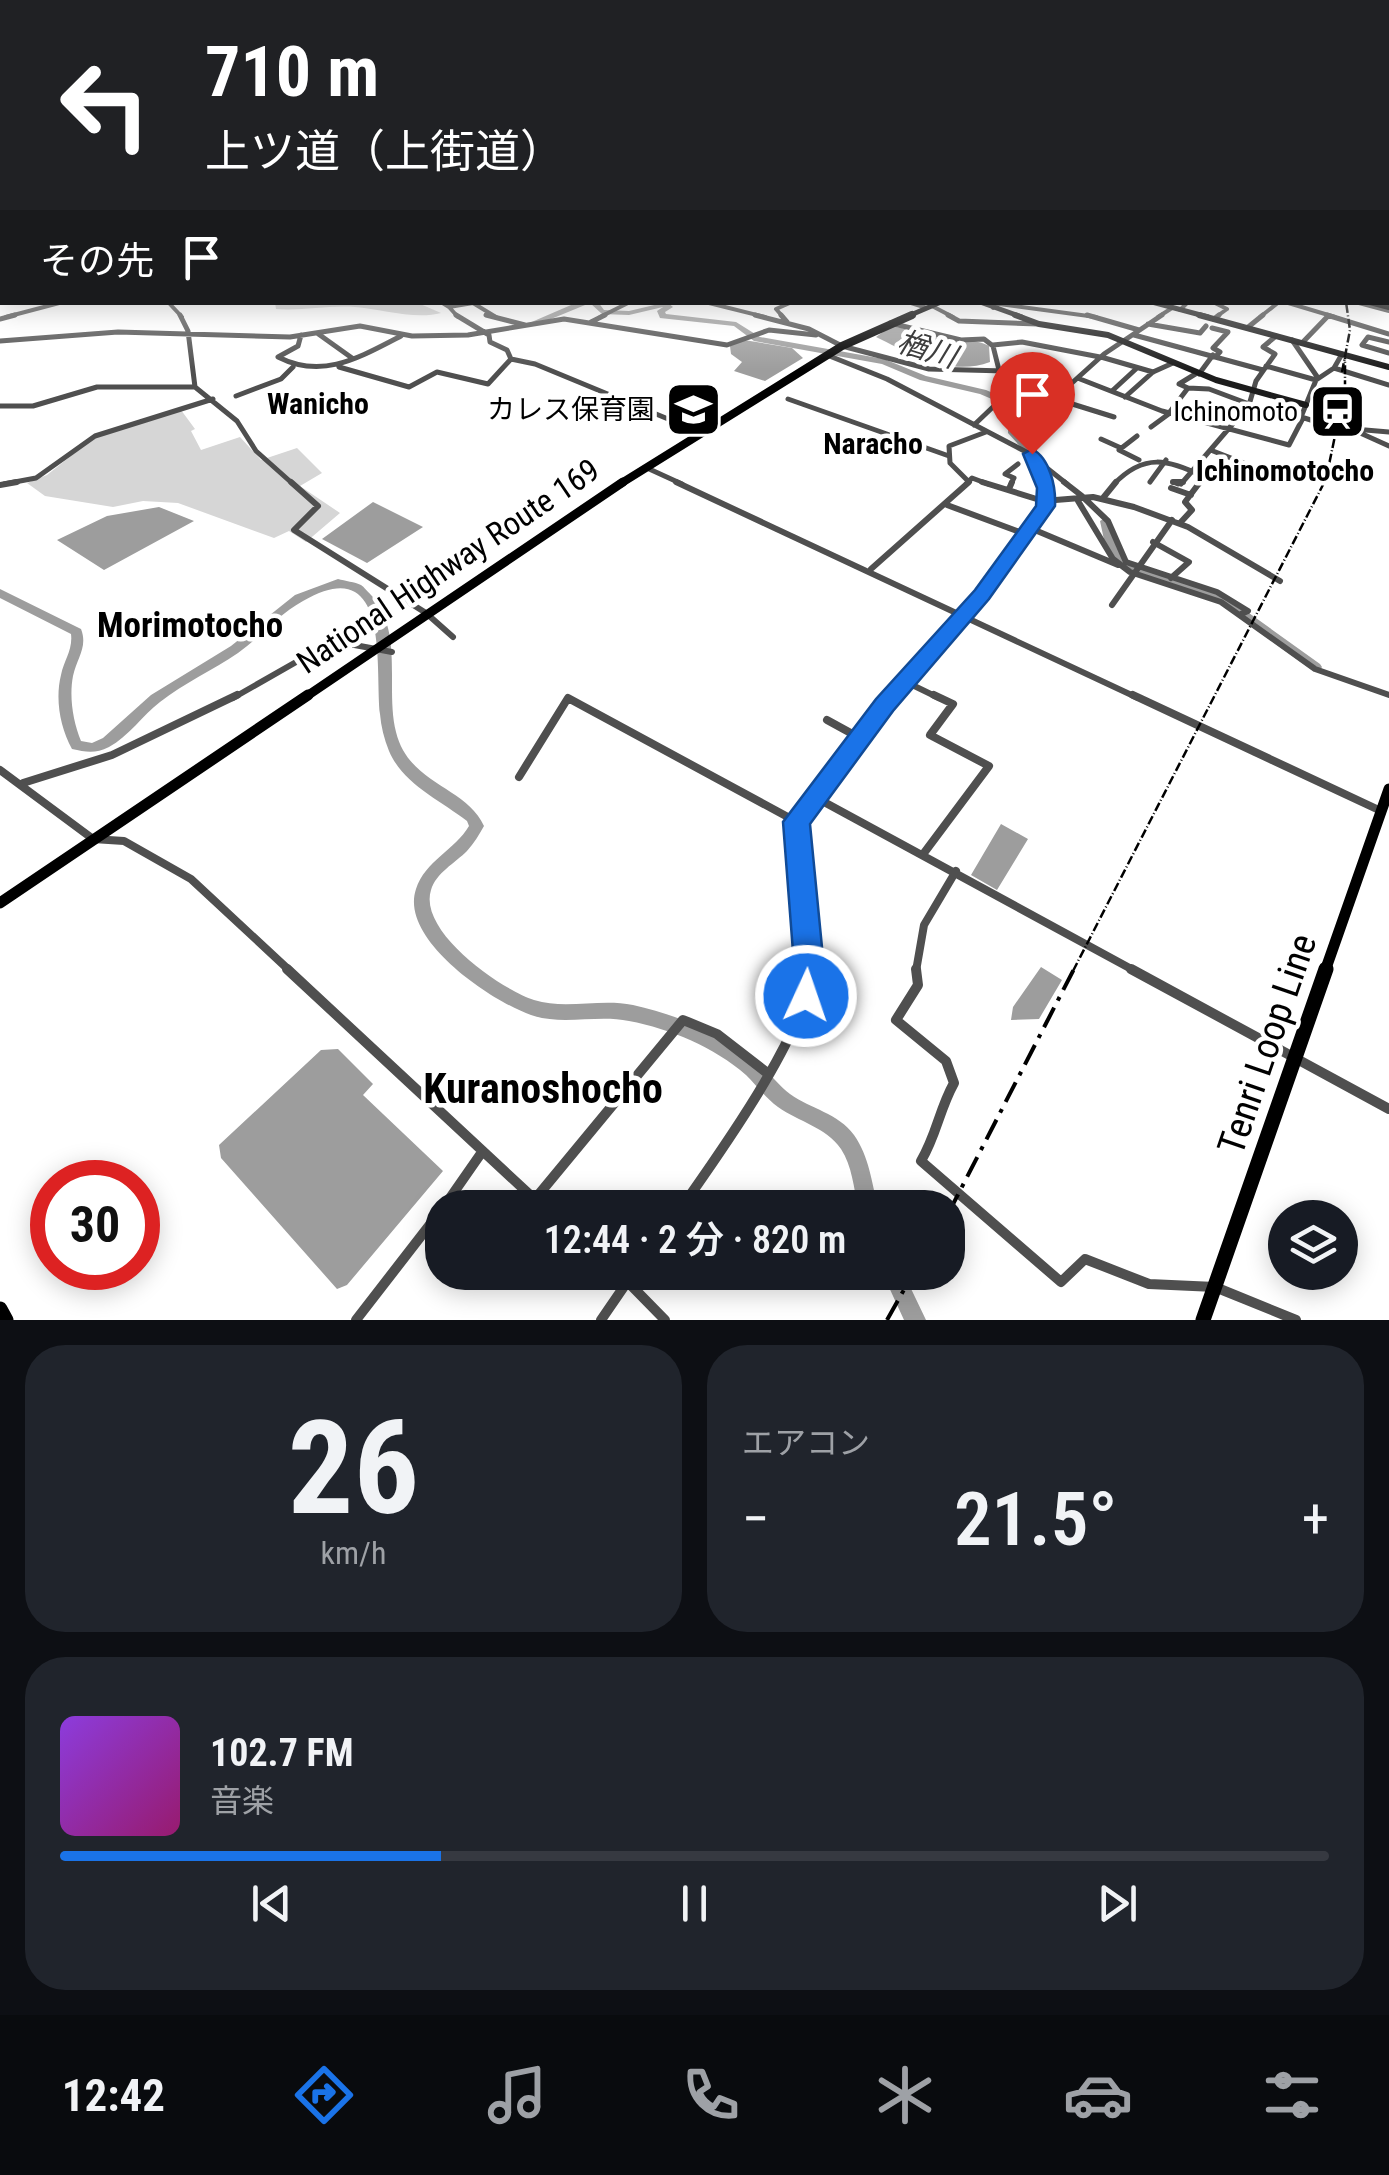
<!DOCTYPE html>
<html lang="ja">
<meta charset="utf-8">
<style>
:root{--surface:#171b24;--page:#20242c;--text:#f1f3f6;--muted:#9ea1a6;--line:#363941;--accent:#1a73e8}
body{margin:0;font-family:"Roboto Condensed","Noto Sans JP",sans-serif;background:var(--page);color:var(--text);height:100vh;display:flex;flex-direction:column;font-size:38px;white-space:nowrap}
*{box-sizing:border-box;margin:0}
p{font-size:32px;color:var(--muted)}
.icon{flex:none;width:55px;height:55px;fill:none;stroke:currentColor;stroke-width:2;stroke-linecap:round;stroke-linejoin:round}
.map{position:relative;height:1320px;overflow:hidden}
.details{display:flex;flex-direction:column;gap:25px;padding:25px;background:#0d0f14;flex:1}
.details>*{flex:none}
.top-card{position:absolute;left:0px;top:0px;width:1390px;height:305px;box-shadow:0 5px 25px #0003;background:#202124;color:#fff;overflow:hidden}
.tools{position:absolute;left:1268px;top:1200px;display:grid;gap:20px}
.tools a{display:grid;place-items:center;width:90px;height:90px;border-radius:50%;background:var(--surface);box-shadow:0 5px 25px #0003;font-size:50px}
.speed{position:absolute;left:30px;top:1160px;display:flex;gap:20px;font-size:50px;font-weight:700;text-align:center}
.speed>*{display:grid;place-content:center;width:130px;height:130px;border-radius:50%;background:var(--surface);box-shadow:0 5px 25px #0003;line-height:1}
.speed .limit{border:15px solid #d22;background:#fff;color:#111}
.pin{position:absolute;display:grid;place-items:center;width:85px;height:85px;color:#fff;margin:-102px -42px;border-radius:50% 50% 50% 0;rotate:-45deg;box-shadow:0 0 10px #0007}
.pin .icon{rotate:45deg}
.me{position:absolute;width:110px;margin:-55px;rotate:3deg;stroke-linejoin:round;filter:drop-shadow(0 0 8px #0008)}
.turn{display:flex;align-items:center;gap:35px;height:210px;padding:0 40px;font-size:45px}
.turn .icon{width:130px;height:130px;stroke-width:2.5}
.turn b{display:block;font-size:70px;line-height:85px}
.then{display:flex;align-items:center;height:95px;padding:0 40px;background:#0003;gap:20px;font-size:38px}
.big{font-size:75px;font-weight:600;line-height:1.1}
.details .widget{flex:1;display:flex;flex-direction:column;justify-content:center;gap:15px;min-width:0;padding:0 35px;border-radius:40px;background:var(--page)}
.details .dial{align-items:center;gap:0}
.dial b{font-size:130px;line-height:1}
.song{display:flex;align-items:center;gap:30px}
.cover{width:120px;height:120px;border-radius:15px;background:linear-gradient(135deg,hsl(270 70% 55%),hsl(320 70% 35%))}
.played{height:10px;border-radius:5px;background:linear-gradient(90deg,var(--accent) 30%,var(--line) 30%)}
.keys{display:flex;justify-content:space-around;direction:ltr}
.heat{display:flex;justify-content:space-between;align-items:center;font-size:55px;direction:ltr}
.details .tiles{flex:1;display:grid;gap:25px;grid-template-columns:1fr 1fr}
.widget:last-child{grid-column:span 2}
.trip{position:absolute;left:425px;top:1190px;width:540px;height:100px;border-radius:40px;background:var(--surface);box-shadow:0 5px 25px #0003;font-weight:600;line-height:100px;text-align:center}
.tabs{display:flex;height:160px;justify-content:space-around;align-items:center;background:#090b0e;color:var(--muted)}
.tabs .icon{width:70px;height:70px}
.tabs .selected{color:var(--accent)}
.tabs b{font-size:45px;color:var(--text)}
.map>svg:first-child{display:block}
.green{fill:#d6d6d6}
.water{fill:#9d9d9d}
.lines{fill:none;stroke-linecap:round;stroke-linejoin:round}
.river{fill:#9d9d9d;fill-rule:evenodd}
.minor-far4{stroke:#4f4f4f;stroke-width:4}
.minor-far3{stroke:#4f4f4f;stroke-width:5}
.minor-far2{stroke:#4f4f4f;stroke-width:6}
.minor-far1{stroke:#4f4f4f;stroke-width:8}
.minor{stroke:#4f4f4f;stroke-width:10}
.tertiary-far1{stroke:#4f4f4f;stroke-width:4}
.tertiary{stroke:#4f4f4f;stroke-width:5}
.secondary-far1{stroke:#1c1c1c;stroke-width:5}
.secondary{stroke:#1c1c1c;stroke-width:6}
.primary-far1{stroke:#000;stroke-width:11}
.primary{stroke:#000;stroke-width:15}
.trunk-far3{stroke:#000;stroke-width:5}
.trunk-far2{stroke:#000;stroke-width:8}
.trunk-far1{stroke:#000;stroke-width:9}
.trunk{stroke:#000;stroke-width:11}
.motorway{stroke:#000;stroke-width:6}
.rail-far1{stroke:#000;stroke-width:2.5;stroke-dasharray:9 2.5 1 2.5;stroke-linecap:butt}
.rail{stroke:#000;stroke-width:4;stroke-dasharray:22 8 4 8;stroke-linecap:butt}
.route{fill:#1a73e8;stroke:#114b97;stroke-width:2.5}
.labels{text-anchor:middle;dominant-baseline:central;stroke-width:9;stroke-linejoin:round;paint-order:stroke}
.far-poi-label{font-size:28px;fill:#000;stroke:#fff;text-anchor:end}
.far-water-label{font-size:30px;font-style:italic;fill:#3e3e3e;stroke:#fff}
.far-neighbourhood-label{font-size:30px;font-weight:bold;fill:#000;stroke:#fff}
.street-label{font-size:32px;fill:#000;stroke:#fff}
.neighbourhood-label{font-size:35px;font-weight:bold;fill:#000;stroke:#fff}
.near-street-label{font-size:38px;fill:#000;stroke:#fff}
.near-neighbourhood-label{font-size:42px;font-weight:bold;fill:#000;stroke:#fff}
</style>
<div class="map">
<svg width="1389" height="1320" viewBox="0 0 1389 1320">
<rect width="100%" height="100%" fill="#fff"/>
<path class="green" d="M 275,302 L 418,303 L 441,313 C 415,320 381,309 355,307 C 329,305 302,311 276,309 Z
M 181,410 L 195,429 L 191,431 L 201,450 L 240,437 L 261,460 L 297,448 L 322,473 L 300,486 L 340,513 L 306,542 L 289,531 L 274,538 L 178,503 L 143,501 L 113,507 L 45,496 L 27,483 L 47,475 L 92,439 Z"/>
<path class="water" d="M 891,326 C 909,330 980,339 989,346 L 990,362 C 950,377 911,354 876,337 Z
M 744,340 L 792,348 L 803,358 L 765,381 L 734,371 L 742,362 L 731,354 L 730,346 Z
M 373,502 L 423,527 L 367,563 L 322,539 Z
M 159,507 L 194,521 L 104,570 L 57,540 L 107,516 Z
M 1001,824 L 1028,839 L 997,890 L 971,875 Z
M 1041,967 L 1062,980 L 1039,1019 L 1011,1020 L 1013,1007 Z
M 338,1049 L 373,1084 L 363,1095 L 443,1171 L 347,1285 L 337,1289 L 221,1158 L 219,1145 L 321,1050 Z"/>
<g class="lines">
<path class="river" d="M 1388,231 L 1389,231 L 1389,236 L 1388,236 Z
M 578,302 L 598,302 L 604,310 L 629,311 L 667,302 L 673,307 L 665,312 L 666,314 L 736,322 L 760,337 L 884,359 L 926,376 L 986,390 L 1007,399 L 1018,415 L 1018,433 L 1043,461 L 1041,463 L 1035,463 L 1008,433 L 1008,415 L 1001,403 L 980,394 L 920,380 L 882,364 L 754,341 L 734,326 L 660,318 L 657,311 L 663,307 L 629,315 L 602,314 L 590,303 L 534,326 L 527,324 Z
M 1105,518 L 1110,521 L 1117,548 L 1132,565 L 1221,593 L 1320,664 L 1322,667 L 1320,670 L 1312,670 L 1213,599 L 1124,569 L 1106,549 L 1100,521 Z
M 338,579 C 345,581 355,582 361,585 C 363,586 370,594 372,596 C 404,633 385,688 396,732 C 409,785 466,786 484,826 C 479,835 474,843 467,851 C 455,863 436,873 431,890 C 418,931 500,989 534,1000 C 566,1010 600,998 633,1005 C 677,1015 723,1033 757,1062 C 769,1072 778,1085 790,1094 C 811,1109 838,1113 854,1135 C 869,1156 872,1183 878,1208 L 858,1208 C 854,1188 852,1166 841,1149 C 826,1127 799,1122 778,1107 C 766,1098 757,1086 746,1075 C 714,1047 671,1029 629,1021 C 597,1014 563,1026 531,1015 C 491,1001 399,939 416,889 C 425,861 455,850 469,826 L 467,821 C 440,800 403,784 389,751 C 384,739 381,726 380,714 C 375,665 391,550 303,601 C 279,614 260,637 238,653 C 213,670 184,683 160,702 C 143,715 128,737 109,747 C 95,754 86,752 72,749 C 60,727 55,699 61,675 C 64,660 73,650 71,634 L 0,598 L 0,589 L 81,629 C 88,647 77,658 73,676 C 69,697 73,721 81,741 L 92,743 L 103,738 L 151,695 L 231,646 L 295,595 Z
M 882,1272 L 903,1272 L 926,1320 L 904,1320 Z"/>
<path class="minor-far4" d="M 168,302 L 182,317
M 441,302 L 449,307 L 473,303 L 496,317
M 669,302 L 709,303 L 765,317
M 908,302 L 927,308
M 1213,302 L 1227,309 L 1216,317
M 1285,302 L 1335,317
M 1359,303 L 1389,311
M 932,306 L 953,317
M 449,307 L 458,317
M 993,308 L 999,304 L 1096,317
M 1180,310 L 1188,302
M 600,317 L 630,302
M 783,317 L 776,309 L 792,302
M 1158,317 L 1172,308
M 1260,317 L 1279,302"/>
<path class="minor-far3" d="M 180,315 L 188,331 L 195,387
M 456,315 L 489,335 L 490,342 L 507,350 L 511,359 L 535,364 L 702,433
M 486,315 L 525,325
M 755,315 L 809,329 L 842,346 L 929,369 L 1005,371 L 1070,384
M 781,315 L 787,322
M 948,315 L 959,321 L 1038,324
M 1087,315 L 1139,330
M 1327,315 L 1389,334
M 1214,319 L 1219,315
M 591,322 L 605,315
M 890,323 L 961,340 L 984,339 L 993,346 L 999,370
M 1148,324 L 1200,333 L 1206,326
M 1212,328 L 1228,332 L 1213,348 L 1220,352 L 1216,356
M 1247,328 L 1263,315
M 317,333 L 352,358
M 301,335 L 298,346 L 278,357 C 323,380 360,357 401,336
M 1134,335 L 1263,370
M 1292,340 L 1318,378
M 0,341 L 118,332 L 290,337 L 360,326 L 412,336 L 468,335 L 564,319 L 727,345 L 769,330 L 816,335
M 1302,343 L 1328,316
M 993,345 L 1022,342 L 1100,357
M 1362,345 L 1368,337 L 1389,342
M 1362,345 L 1389,353
M 827,355 L 887,379 L 1032,455
M 1101,357 L 1153,372
M 1266,366 L 1316,380
M 339,367 L 409,387 L 437,372 L 488,384 L 511,359
M 1334,368 L 1389,385
M 1199,374 L 1213,355
M 1080,379 L 1162,411 L 1289,445 L 1303,418
M 1188,388 L 1209,389 L 1249,404
M 1112,391 L 1137,368
M 236,396 L 281,379 L 293,367
M 1125,397 L 1153,372 L 1173,363
M 1053,398 L 1114,417
M 788,399 L 949,456
M 0,406 L 33,406 L 97,387 L 195,387 L 237,421 L 256,451 L 293,484
M 1169,413 L 1188,388 L 1179,384 L 1197,373
M 974,425 L 995,405
M 1327,425 L 1301,417 L 1316,380 L 1334,368 L 1342,354
M 1151,427 L 1170,413
M 1342,428 L 1389,432
M 1358,432 L 1389,446
M 1137,436 L 1119,450 L 1139,460
M 1101,439 L 1121,448
M 1213,451 L 1267,472
M 1033,457 L 1067,484
M 647,468 L 682,484
M 968,481 L 950,463 L 949,446 L 986,432
M 1150,482 L 1166,460
M 1173,482 L 1178,484
M 4,484 L 36,478 L 95,436 L 213,399
M 966,484 L 972,478 L 988,484
M 1011,484 L 1014,478 L 1005,474 L 1018,464
M 1044,484 L 1032,463 L 1042,410 L 1104,354 L 1162,315
M 1114,484 C 1144,453 1168,459 1204,477 L 1199,484
M 1181,484 L 1249,405 L 1256,381 L 1275,354 L 1263,347 L 1276,336"/>
<path class="minor-far2" d="M 291,482 L 318,506 L 294,530 L 426,613 L 453,637
M 676,482 L 1138,698
M 982,482 L 1043,501 L 1093,497 L 1134,507 L 1188,527 L 1280,581
M 1064,482 L 1082,496
M 1173,482 L 1183,482
M 0,485 L 17,482
M 1171,488 L 1191,495
M 1009,489 L 1012,482
M 1084,498 L 1108,521 L 1126,562 L 1217,592 L 1248,611 L 1241,614
M 1103,498 L 1116,482
M 1078,501 L 1113,559 L 1130,572 L 1221,602 L 1315,669 L 1389,695
M 947,505 L 1025,534
M 1180,523 L 1192,510 L 1185,502 L 1200,482
M 1030,528 L 1118,565
M 1153,542 L 1189,562 L 1171,578
M 871,569 L 969,482
M 1112,605 L 1172,520
M 904,681 L 939,698
M 233,698 L 333,641 L 392,652
M 891,698 L 982,594 L 1045,506 L 1042,482"/>
<path class="minor-far1" d="M 1133,695 L 1381,811
M 827,720 L 858,737
M 0,770 L 93,839 L 124,841 L 191,879 L 290,971
M 519,777 L 568,698 L 797,822
M 23,783 L 112,755 L 237,695
M 813,796 L 1135,971
M 924,853 L 989,766 L 930,735 L 953,704 L 934,695
M 809,971 L 797,822 L 893,695
M 916,971 L 924,925 L 956,871"/>
<path class="minor" d="M 287,969 L 544,1208
M 916,969 L 918,985 L 896,1020 L 946,1061 L 954,1083 C 939,1110 937,1134 921,1161 L 1061,1282 L 1085,1259 L 1149,1284 L 1215,1287 L 1296,1320
M 1131,969 L 1389,1109
M 535,1199 L 683,1020 L 717,1034 L 766,1072
M 443,1208 L 482,1152
M 681,1208 C 714,1161 814,1023 809,969
M 618,1272 L 665,1320
M 356,1320 L 442,1209
M 601,1320 L 634,1272"/>
<path class="tertiary-far1" d="M 6,317 L 63,302"/>
<path class="tertiary" d="M 0,319 L 15,315"/>
<path class="secondary-far1" d="M 980,302 L 1022,317
M 1152,302 L 1208,317"/>
<path class="secondary" d="M 1015,315 L 1039,324 L 1108,335 L 1216,380 L 1306,405
M 1199,315 L 1389,367"/>
<path class="primary-far1" d="M 1325,971 L 1389,789"/>
<path class="primary" d="M 0,1309 L 6,1320
M 1203,1320 L 1326,969"/>
<path class="trunk-far3" d="M 906,317 L 941,302"/>
<path class="trunk-far2" d="M 620,484 L 842,346 L 912,315"/>
<path class="trunk-far1" d="M 304,698 L 623,482"/>
<path class="trunk" d="M 0,903 L 308,695"/>
<path class="motorway" d="M 1370,302 L 1389,307"/>
<path class="rail-far1" d="M 1342,372 L 1350,330 L 1346,302
M 1073,971 L 1326,479 L 1345,388 L 1345,358"/>
<path class="rail" d="M 948,1214 L 1074,969
M 887,1320 L 914,1272"/>
</g>
<linearGradient id="sky" x2="0" y2="1"><stop stop-color="#8aabca"/><stop offset="0.5" stop-color="#fff"/><stop offset="1" stop-color="#fff" stop-opacity="0"/></linearGradient>
<rect width="1389" height="371" fill="url(#sky)"/>
<path class="route" d="M 1032,449 C 1050,458 1056,487 1055,506 L 989,599 L 893,711 L 810,824 L 825,978 L 816,1006 L 806,1010 L 795,1006 L 790,996 L 795,978 L 783,822 L 876,699 L 975,590 L 1036,506 L 1037,488 L 1023,454 Z"/>
<defs>
<symbol id="school-square" viewBox="-11 -11 22 22"><rect x="-9" y="-9" width="18" height="18" rx="4" fill="#000" stroke="#fff"/><path d="M0-5L7-2L0 1L-7-2ZM-4 1L0 2.5L4 1V4Q0 6-4 4Z" fill="#fff"/></symbol>
<symbol id="station-square" viewBox="-11 -11 22 22"><rect x="-9" y="-9" width="18" height="18" rx="4" fill="#000" stroke="#fff"/><path d="M-3-6H3Q5-6 5-4V2Q5 4 3 4L4.5 6H3L1.5 4h-3L-3 6H-4.5L-3 4Q-5 4-5 2V-4Q-5-6-3-6ZM-3.5-4v3h7v-3ZM-3.5 1v1.5H-2V1ZM2 1v1.5H3.5V1Z" fill="#fff"/></symbol>
</defs>
<g fill-rule="evenodd">
<use href="#school-square" x="662" y="378" width="63" height="63"/>
<use href="#station-square" x="1306" y="380" width="63" height="63"/>
</g>
<g class="labels">
<g class="far-poi-label">
<text x="655" y="409">カレス保育園</text>
<text x="1298" y="411">Ichinomoto</text>
</g>
<g class="far-water-label">
<text transform="translate(927 349) rotate(17)">楢川</text>
</g>
<g class="far-neighbourhood-label">
<text x="318" y="403">Wanicho</text>
<text x="873" y="443">Naracho</text>
<text x="1285" y="470">Ichinomotocho</text>
</g>
<g class="street-label">
<text transform="translate(448 566) rotate(-34)">National Highway Route 169</text>
</g>
<g class="neighbourhood-label">
<text x="190" y="625">Morimotocho</text>
</g>
<g class="near-street-label">
<text transform="translate(1267 1044) rotate(-71)">Tenri Loop Line</text>
</g>
<g class="near-neighbourhood-label">
<text x="543" y="1088">Kuranoshocho</text>
</g>
</g>
</svg>
<div class="tools">
<a><svg class="icon" aria-label="layers" viewBox="0 0 24 24"><path d="M12 4l9 5-9 5-9-5zM3 14l9 5 9-5"/></svg></a>
</div>
<div class="speed"><div class="limit">30</div></div>
<div class="pin" style="left:1032px;top:454px;background:#d93025"><svg class="icon" aria-label="arrive" viewBox="0 0 24 24"><path d="M6 21V4h12l-3 4 3 4H6"/></svg></div>
<svg class="me" style="left:806px;top:996px" viewBox="-20 -20 40 40"><circle r="17" fill="#1a73e8" stroke="#fff" stroke-width="3"/><path d="M0-11L8 9 0 5-8 9z" fill="#fff"/></svg>
<div class="trip">12:44 · 2 分 · 820 m</div>
<div class="top-card">
<div class="turn"><svg class="icon" aria-label="left" viewBox="0 0 24 24"><path d="M17 20v-9H6M10 6l-5 5 5 5"/></svg><div><b>710 m</b>上ツ道（上街道）</div></div>
<div class="then">その先<svg class="icon" aria-label="arrive" viewBox="0 0 24 24"><path d="M6 21V4h12l-3 4 3 4H6"/></svg></div>
</div>
</div>
<section class="details">
<div class="tiles">
<div class="widget dial"><b>26</b><p>km/h</p></div>
<div class="widget"><p>エアコン</p>
<div class="heat"><a>−</a><b class="big">21.5°</b><a>+</a></div>
</div>
<div class="widget">
<div class="song"><i class="cover"></i><div><b>102.7 FM</b><p>音楽</p></div></div>
<div class="played"></div>
<div class="keys"><svg class="icon" aria-label="previous" viewBox="0 0 24 24"><path d="M18 5L8 12l10 7zM5 5v14"/></svg><svg class="icon" aria-label="pause" viewBox="0 0 24 24"><path d="M8 5v14M16 5v14"/></svg><svg class="icon" aria-label="next" viewBox="0 0 24 24"><path d="M6 5l10 7-10 7zM19 5v14"/></svg></div>
</div>
</div>
</section>
<nav class="tabs">
<b>12:42</b>
<svg class="icon selected" aria-label="directions" viewBox="0 0 24 24"><path d="M12 3l9 9-9 9-9-9zM9 14v-3h6M13 9l2 2-2 2"/></svg>
<svg class="icon" aria-label="music" viewBox="0 0 24 24"><path d="M9 18V5l10-2v13"/><circle cx="6" cy="18" r="3"/><circle cx="16" cy="16" r="3"/></svg>
<svg class="icon" aria-label="phone" viewBox="0 0 24 24"><path d="M5 4h4l2 5-3 2q2 4 5 5l2-3 5 2v4C11 20 4 13 5 4z"/></svg>
<svg class="icon" aria-label="climate" viewBox="0 0 24 24"><path d="M12 3v18M4 7l16 10M4 17L20 7"/></svg>
<svg class="icon" aria-label="car" viewBox="0 0 24 24"><path d="M5 17H2v-5l4-1 3-4h7l3 4 3 1v5h-3M9 17h6M6 11h13"/><circle cx="7" cy="17" r="2"/><circle cx="17" cy="17" r="2"/></svg>
<svg class="icon" aria-label="filters" viewBox="0 0 24 24"><path d="M4 7h16M4 17h16"/><circle cx="9" cy="7" r="2"/><circle cx="15" cy="17" r="2"/></svg>
</nav>
